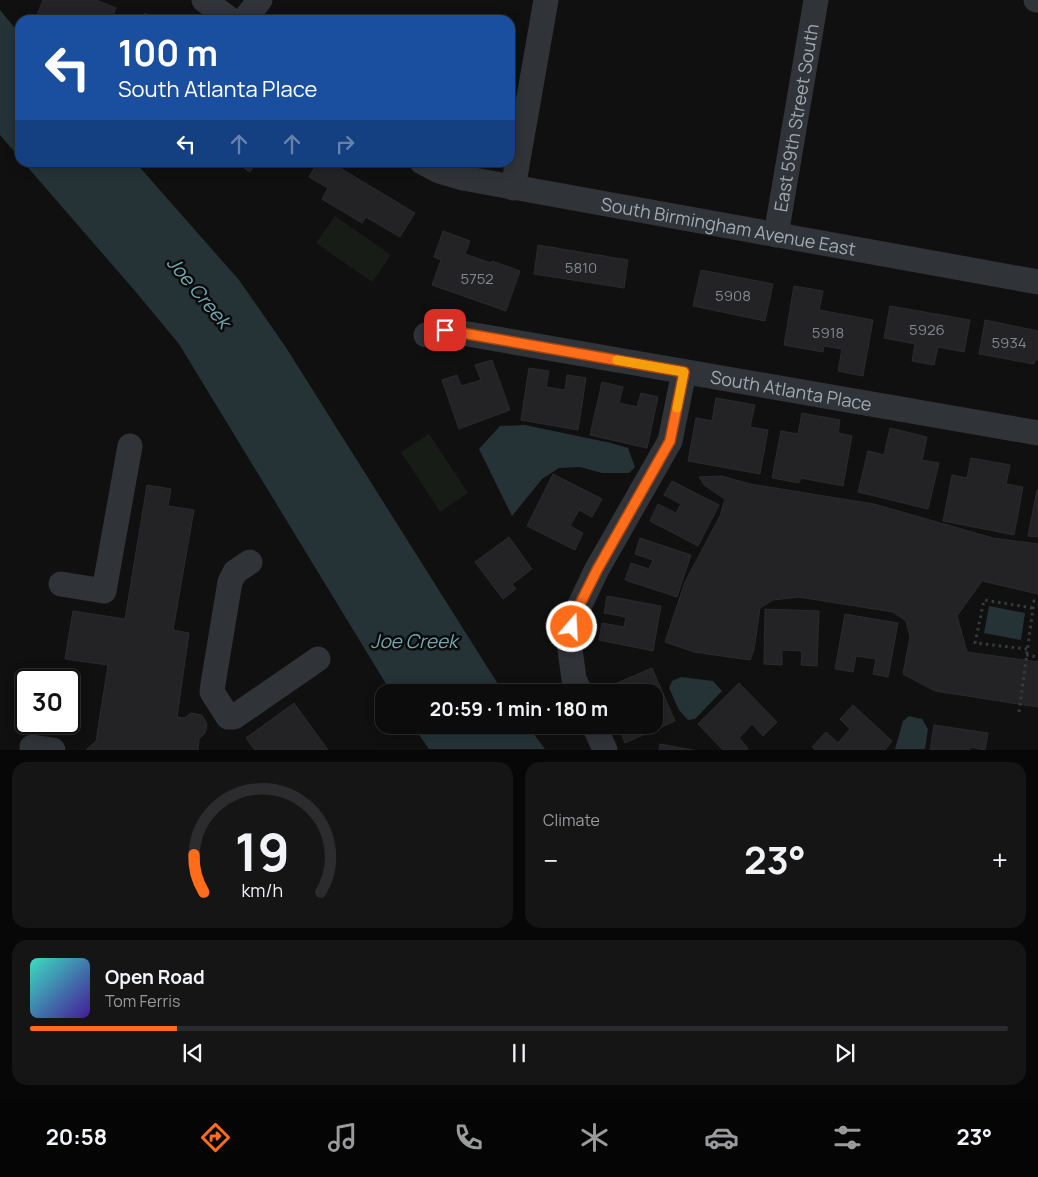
<!DOCTYPE html>
<meta charset="utf-8">
<style>
:root{--surface:#0c0c0d;--page:#151516;--text:#f1f3f6;--muted:#9a9b9d;--line:#2c2c2e;--accent:#ff6c1a}
body{margin:0;font-family:Manrope,sans-serif;background:var(--page);color:var(--text);height:100vh;display:flex;flex-direction:column;font-size:19px;white-space:nowrap}
*{box-sizing:border-box;margin:0}
p{font-size:16px;color:var(--muted)}
.icon{flex:none;width:28px;height:28px;fill:none;stroke:currentColor;stroke-width:2;stroke-linecap:round;stroke-linejoin:round}
.map{position:relative;height:750px;overflow:hidden}
.sheet{display:flex;flex-direction:column;gap:12px;padding:12px;background:#070707;flex:1}
.sheet>*{flex:none}
.guide{position:absolute;left:15px;top:15px;width:500px;height:152px;border-radius:15px;box-shadow:0 2px 12px #0003,0 0 0 1px var(--line);background:#1a4fa0;color:#fff;overflow:hidden}
.speed{position:absolute;left:15px;top:669px;display:flex;gap:10px;font-size:25px;font-weight:700;text-align:center}
.speed>*{display:grid;place-content:center;width:65px;height:65px;border-radius:50%;background:var(--surface);box-shadow:0 2px 12px #0003,0 0 0 1px var(--line);line-height:1}
.speed .limit{border:2px solid #111;border-radius:8px;background:#fff;color:#111}
.pin{position:absolute;display:grid;place-items:center;width:42px;height:42px;color:#fff;margin:-21px;border-radius:10px;box-shadow:0 2px 8px #0006}
.me{position:absolute;width:55px;margin:-28px;rotate:19deg;stroke-linejoin:round;filter:drop-shadow(0 0 4px #0008)}
.turn{display:flex;align-items:center;gap:18px;height:105px;padding:0 20px;font-size:22px}
.turn .icon{width:65px;height:65px;stroke-width:2.5}
.turn b{display:block;font-size:35px;line-height:42px}
.lanes{display:flex;align-items:center;height:48px;padding:0 20px;background:#0003;justify-content:center;gap:25px;direction:ltr}
.lanes .off{opacity:.35}
.big{font-size:38px;font-weight:700;line-height:1.1}
.sheet .widget{flex:1;display:flex;flex-direction:column;justify-content:center;gap:8px;min-width:0;padding:0 18px;border-radius:15px;background:var(--page)}
.sheet .dial{align-items:center;gap:0}
.dial svg{height:130px;overflow:visible;fill:none;stroke:var(--line);stroke-width:7;stroke-linecap:round;text-anchor:middle}
.dial text{fill:var(--text);stroke:none}
.song{display:flex;align-items:center;gap:15px}
.cover{width:60px;height:60px;border-radius:8px;background:linear-gradient(135deg,hsl(170 70% 55%),hsl(260 70% 35%))}
.played{height:5px;border-radius:2px;background:linear-gradient(90deg,var(--accent) 15%,var(--line) 15%)}
.keys{display:flex;justify-content:space-around;direction:ltr}
.heat{display:flex;justify-content:space-between;align-items:center;font-size:28px;direction:ltr}
.sheet .tiles{flex:1;display:grid;gap:12px;grid-template-columns:1fr 1fr}
.widget:last-child{grid-column:span 2}
.trip{position:absolute;left:375px;top:684px;width:288px;height:50px;border-radius:15px;background:var(--surface);box-shadow:0 2px 12px #0003,0 0 0 1px var(--line);font-weight:700;line-height:50px;text-align:center}
.tabs{display:flex;height:80px;justify-content:space-around;align-items:center;background:#050505;color:var(--muted)}
.tabs .icon{width:35px;height:35px}
.tabs .current{color:var(--accent)}
.tabs b{font-size:22px;color:var(--text)}
.map>svg:first-child{display:block}
.green{fill:#171c16}
.water{fill:#253336}
.building{fill:#232325;stroke:#2a2b2d}
.lines{fill:none;stroke-linecap:round;stroke-linejoin:round}
.path{stroke:#363b3e;stroke-width:3;stroke-dasharray:2.5 4;stroke-linecap:butt}
.minor{stroke:#303337;stroke-width:25}
.route-casing{stroke:#a64611;stroke-width:12}
.route{stroke:#ff6c1a;stroke-width:9}
.slow{stroke:#f59e0b;stroke-width:9}
.labels{text-anchor:middle;dominant-baseline:central;stroke-width:5;stroke-linejoin:round;paint-order:stroke}
.number-label{font-size:15px;fill:#80898f}
.street-label{font-size:18px;fill:#a0acb3;stroke:#0b0b0c}
.water-label{font-size:19px;font-style:italic;fill:#73a8b2;stroke:#0b0b0c}
</style>
<div class="map">
<svg width="1038" height="750" viewBox="0 0 1038 750">
<rect width="100%" height="100%" fill="#101011"/>
<path class="green" d="M 335,216 L 391,255 L 372,282 L 316,243 Z
M 429,434 L 468,493 L 440,512 L 401,452 Z"/>
<path class="water" d="M 0,10 L 20,34 L 20,158 L 0,135 Z
M 24,163 L 136,163 L 239,280 L 285,346 L 503,692 L 391,692 L 179,344 L 135,291 Z
M 525,425 L 611,443 L 628,448 L 635,467 L 629,473 L 602,473 L 580,467 L 559,468 L 542,479 L 512,516 L 479,449 L 500,426 Z
M 989,606 L 1025,613 L 1021,640 L 984,633 Z
M 681,677 L 713,681 L 722,691 L 695,719 L 688,720 L 679,710 L 669,688 L 672,681 Z
M 909,716 L 922,719 L 928,729 L 925,749 L 895,749 L 903,721 Z
M 412,725 L 527,725 L 545,749 L 429,749 Z"/>
<path class="building" d="M 43,0 L 96,0 L 116,8 L 111,20 L 35,20 Z
M 145,13 L 156,20 L 141,20 Z
M 235,162 L 256,162 L 250,172 Z
M 318,162 L 330,162 L 415,213 L 400,237 L 366,217 L 362,223 L 322,199 L 328,188 L 309,177 Z
M 443,231 L 470,241 L 465,254 L 491,263 L 492,261 L 520,271 L 506,311 L 432,285 L 441,260 L 434,257 Z
M 538,245 L 628,260 L 624,288 L 534,274 Z
M 701,270 L 773,284 L 765,321 L 693,306 Z
M 794,286 L 823,291 L 819,310 L 873,320 L 863,376 L 838,371 L 842,349 L 824,346 L 823,352 L 784,345 Z
M 890,306 L 970,320 L 964,352 L 938,347 L 934,365 L 912,361 L 915,344 L 884,338 Z
M 985,320 L 1038,331 L 1038,360 L 1035,360 L 1034,364 L 979,354 Z
M 492,360 L 510,410 L 459,429 L 442,380 L 457,375 L 461,386 L 481,380 L 475,365 Z
M 529,368 L 549,371 L 546,387 L 565,390 L 567,375 L 586,378 L 578,430 L 521,420 Z
M 602,382 L 623,387 L 619,403 L 637,407 L 641,393 L 658,397 L 647,448 L 590,435 Z
M 716,398 L 755,405 L 750,427 L 768,430 L 760,474 L 688,461 L 696,418 L 712,421 Z
M 802,413 L 840,420 L 838,433 L 852,436 L 843,486 L 801,478 L 799,483 L 772,478 L 781,431 L 798,434 Z
M 890,428 L 927,437 L 922,460 L 939,463 L 928,509 L 858,492 L 868,451 L 884,455 Z
M 971,458 L 1010,465 L 1006,484 L 1023,487 L 1014,535 L 943,521 L 952,475 L 967,478 Z
M 553,474 L 602,499 L 592,517 L 579,510 L 570,526 L 583,533 L 575,550 L 527,526 Z
M 722,476 L 750,484 L 874,504 L 993,538 L 1038,544 L 1038,594 L 982,581 L 957,616 L 967,652 L 1038,662 L 1038,707 L 935,691 L 903,674 L 910,637 L 906,621 L 893,612 L 799,597 L 773,600 L 760,608 L 754,650 L 750,660 L 694,652 L 665,642 L 685,582 L 720,516 L 725,499 L 704,485 L 699,477 Z
M 672,481 L 719,505 L 698,546 L 650,521 L 658,504 L 676,513 L 681,504 L 664,495 Z
M 147,485 L 171,489 L 168,506 L 194,510 L 173,630 L 189,633 L 177,717 L 184,718 L 191,713 L 202,715 L 207,724 L 205,733 L 199,739 L 198,750 L 86,750 L 96,741 L 108,665 L 65,659 L 73,611 L 125,619 Z
M 1037,490 L 1038,490 L 1038,537 L 1028,536 Z
M 509,537 L 532,569 L 512,584 L 516,589 L 503,599 L 475,562 Z
M 640,538 L 691,555 L 677,597 L 625,580 L 631,563 L 649,569 L 653,560 L 635,554 Z
M 607,596 L 661,606 L 653,651 L 599,640 L 602,623 L 624,627 L 626,617 L 604,613 Z
M 765,609 L 819,611 L 817,666 L 801,665 L 802,651 L 782,650 L 782,665 L 764,664 Z
M 845,614 L 898,623 L 888,677 L 873,674 L 876,659 L 856,656 L 853,672 L 835,669 Z
M 652,668 L 675,721 L 625,743 L 618,725 L 654,725 L 654,692 L 603,692 L 601,690 Z
M 739,683 L 777,722 L 763,736 L 752,724 L 739,738 L 748,748 L 747,750 L 723,750 L 698,724 Z
M 294,703 L 328,750 L 255,750 L 246,738 Z
M 853,705 L 892,741 L 885,750 L 815,750 L 812,747 L 826,732 L 838,743 L 850,729 L 840,719 Z
M 934,725 L 988,733 L 985,750 L 970,747 L 970,750 L 930,750 Z
M 660,744 L 693,750 L 659,750 Z"/>
<g class="lines">
<path class="path" d="M 1027,649 L 975,643 L 984,600 L 1033,608
M 1026,655 L 1038,657
M 1019,712 L 1033,608 L 1034,601 L 1038,601"/>
<g class="minor">
<path d="M 204,0 L 231,20"/>
<path d="M 1036,0 L 1038,0"/>
<path d="M 244,20 L 260,0"/>
<path id="s1" d="M 422,162 L 439,171 L 463,178 L 1038,282"/>
<path d="M 513,188 L 546,0"/>
<path id="s2" d="M 776,235 L 816,0"/>
<path id="s3" d="M 426,335 L 445,330 L 1038,433"/>
<path d="M 250,562 L 235,572 L 230,582 L 213,684 L 212,692 L 228,717 L 234,717 L 318,659"/>
<path d="M 61,584 L 104,591 L 130,446"/>
<path d="M 580,692 L 574,679 L 569,642 L 576,613 L 597,569 L 670,441 L 684,372"/>
<path d="M 594,725 L 605,750"/>
<path d="M 32,747 L 53,750"/>
</g>
</g>
<g class="lines">
<defs>
<path id="route" d="M 445,330 L 684,372 L 670,441 L 597,570 L 576,612 L 572,627"/>
</defs>
<use href="#route" class="route-casing"/>
<use href="#route" class="route"/>
<path class="slow" d="M 617,360 L 684,372 L 677,408"/>
</g>
<g class="labels">
<g class="number-label">
<text x="581" y="267">5810</text>
<text x="477" y="278">5752</text>
<text x="733" y="295">5908</text>
<text x="927" y="329">5926</text>
<text x="828" y="332">5918</text>
<text x="1009" y="342">5934</text>
</g>
<g class="street-label">
<text stroke="none"><textPath href="#s2" startOffset="119">East 59th Street South</textPath></text>
<text stroke="none"><textPath href="#s1" startOffset="314">South Birmingham Avenue East</textPath></text>
<text stroke="none"><textPath href="#s3" startOffset="371">South Atlanta Place</textPath></text>
</g>
<g class="water-label">
<text transform="translate(199 292) rotate(50)">Joe Creek</text>
<text x="414" y="641">Joe Creek</text>
</g>
</g>
</svg>
<div class="speed"><div class="limit">30</div></div>
<div class="pin" style="left:445px;top:330px;background:#d93025"><svg class="icon" aria-label="arrive" viewBox="0 0 24 24"><path d="M6 21V4h12l-3 4 3 4H6"/></svg></div>
<svg class="me" style="left:572px;top:627px" viewBox="-20 -20 40 40"><circle r="17" fill="#ff6c1a" stroke="#fff" stroke-width="3"/><path d="M0-11L8 9 0 5-8 9z" fill="#fff"/></svg>
<div class="trip">20:59 · 1 min · 180 m</div>
<div class="guide">
<div class="turn"><svg class="icon" aria-label="left" viewBox="0 0 24 24"><path d="M17 20v-9H6M10 6l-5 5 5 5"/></svg><div><b>100 m</b>South Atlanta Place</div></div>
<div class="lanes"><svg class="icon" aria-label="left" viewBox="0 0 24 24"><path d="M17 20v-9H6M10 6l-5 5 5 5"/></svg><svg class="icon off" aria-label="ahead" viewBox="0 0 24 24"><path d="M12 20V5M6 11l6-6 6 6"/></svg><svg class="icon off" aria-label="ahead" viewBox="0 0 24 24"><path d="M12 20V5M6 11l6-6 6 6"/></svg><svg class="icon off" aria-label="right" viewBox="0 0 24 24"><path d="M7 20v-9h11M14 6l5 5-5 5"/></svg></div>
</div>
</div>
<section class="sheet">
<div class="tiles">
<div class="widget dial"><svg viewBox="0 0 100 80">
<path d="M14 69A42 42 0 1 1 86 69"/>
<path d="M14 69A42 42 0 0 1 8 46" stroke="#ff6c1a"/>
<text x="50" y="56" font-size="32" font-weight="700">19</text>
<text x="50" y="72" font-size="11">km/h</text>
</svg></div>
<div class="widget"><p>Climate</p>
<div class="heat"><a>−</a><b class="big">23°</b><a>+</a></div>
</div>
<div class="widget">
<div class="song"><i class="cover"></i><div><b>Open Road</b><p>Tom Ferris</p></div></div>
<div class="played"></div>
<div class="keys"><svg class="icon" aria-label="previous" viewBox="0 0 24 24"><path d="M18 5L8 12l10 7zM5 5v14"/></svg><svg class="icon" aria-label="pause" viewBox="0 0 24 24"><path d="M8 5v14M16 5v14"/></svg><svg class="icon" aria-label="next" viewBox="0 0 24 24"><path d="M6 5l10 7-10 7zM19 5v14"/></svg></div>
</div>
</div>
</section>
<nav class="tabs">
<b>20:58</b>
<svg class="icon current" aria-label="directions" viewBox="0 0 24 24"><path d="M12 3l9 9-9 9-9-9zM9 14v-3h6M13 9l2 2-2 2"/></svg>
<svg class="icon" aria-label="music" viewBox="0 0 24 24"><path d="M9 18V5l10-2v13"/><circle cx="6" cy="18" r="3"/><circle cx="16" cy="16" r="3"/></svg>
<svg class="icon" aria-label="phone" viewBox="0 0 24 24"><path d="M5 4h4l2 5-3 2q2 4 5 5l2-3 5 2v4C11 20 4 13 5 4z"/></svg>
<svg class="icon" aria-label="climate" viewBox="0 0 24 24"><path d="M12 3v18M4 7l16 10M4 17L20 7"/></svg>
<svg class="icon" aria-label="car" viewBox="0 0 24 24"><path d="M5 17H2v-5l4-1 3-4h7l3 4 3 1v5h-3M9 17h6M6 11h13"/><circle cx="7" cy="17" r="2"/><circle cx="17" cy="17" r="2"/></svg>
<svg class="icon" aria-label="filters" viewBox="0 0 24 24"><path d="M4 7h16M4 17h16"/><circle cx="9" cy="7" r="2"/><circle cx="15" cy="17" r="2"/></svg>
<b>23°</b>
</nav>
